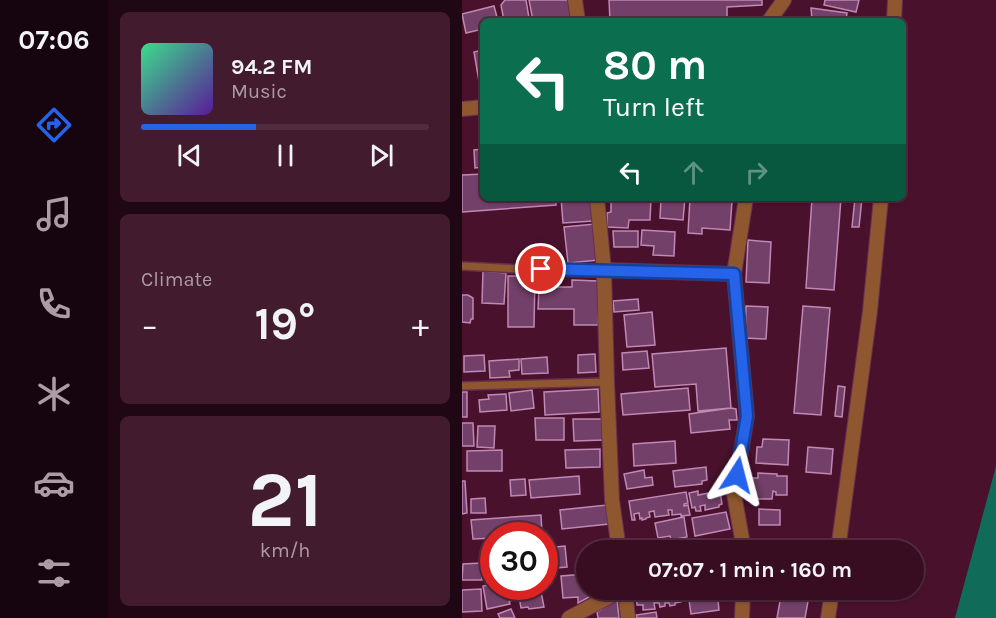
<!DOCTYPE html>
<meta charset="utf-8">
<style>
:root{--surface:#380d22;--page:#431b2f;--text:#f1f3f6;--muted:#ab9ca5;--line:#522d40;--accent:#2563eb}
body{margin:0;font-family:Karla,sans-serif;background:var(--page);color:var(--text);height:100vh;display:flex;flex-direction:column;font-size:22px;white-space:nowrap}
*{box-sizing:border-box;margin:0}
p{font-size:20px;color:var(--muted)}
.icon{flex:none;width:33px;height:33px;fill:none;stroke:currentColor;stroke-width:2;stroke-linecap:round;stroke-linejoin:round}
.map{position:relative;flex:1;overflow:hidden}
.drawer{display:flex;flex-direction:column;gap:12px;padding:12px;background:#1f0713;width:354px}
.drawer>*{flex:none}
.hud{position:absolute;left:18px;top:18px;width:426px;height:183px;border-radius:9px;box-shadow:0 2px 4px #0004,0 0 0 2px var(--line);background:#0b6e4f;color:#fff;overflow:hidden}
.speed{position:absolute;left:18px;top:522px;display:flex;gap:12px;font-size:30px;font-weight:700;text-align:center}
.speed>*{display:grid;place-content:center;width:78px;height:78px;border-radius:50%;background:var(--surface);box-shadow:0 2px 4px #0004,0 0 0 2px var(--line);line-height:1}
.speed .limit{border:9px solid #d22;background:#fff;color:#111}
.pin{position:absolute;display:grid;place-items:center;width:51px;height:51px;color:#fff;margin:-26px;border:3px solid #fff;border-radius:50%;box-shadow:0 2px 6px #0007}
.me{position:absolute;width:66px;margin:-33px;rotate:9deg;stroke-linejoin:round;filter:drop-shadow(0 0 4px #0008)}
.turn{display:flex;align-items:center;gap:21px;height:126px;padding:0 24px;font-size:27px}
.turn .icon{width:78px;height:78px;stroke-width:2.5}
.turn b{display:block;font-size:42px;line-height:51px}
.lanes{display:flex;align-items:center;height:57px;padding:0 24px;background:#0003;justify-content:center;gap:30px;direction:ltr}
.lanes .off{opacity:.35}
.big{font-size:45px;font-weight:700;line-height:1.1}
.drawer .widget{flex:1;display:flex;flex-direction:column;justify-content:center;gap:9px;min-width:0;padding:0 21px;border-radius:9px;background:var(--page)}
.drawer .dial{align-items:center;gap:0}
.dial b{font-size:78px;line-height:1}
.song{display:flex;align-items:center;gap:18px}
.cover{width:72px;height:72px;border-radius:9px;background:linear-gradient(135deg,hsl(150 70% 55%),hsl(270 70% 35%))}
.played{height:6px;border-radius:3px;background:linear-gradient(90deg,var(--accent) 40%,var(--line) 40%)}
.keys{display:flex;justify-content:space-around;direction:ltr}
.heat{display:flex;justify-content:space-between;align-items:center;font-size:33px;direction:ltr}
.trip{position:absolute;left:114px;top:540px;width:348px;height:60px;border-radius:30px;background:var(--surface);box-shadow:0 2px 4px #0004,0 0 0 2px var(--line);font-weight:700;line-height:60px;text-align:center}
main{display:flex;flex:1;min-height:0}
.menu{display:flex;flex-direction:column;width:108px;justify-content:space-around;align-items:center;background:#16050e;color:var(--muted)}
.menu .icon{width:42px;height:42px}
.menu .selected{color:var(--accent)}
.menu b{font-size:27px;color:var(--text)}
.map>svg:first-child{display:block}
.water{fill:#106c59}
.building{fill:#724069;stroke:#c088b5;stroke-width:1.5}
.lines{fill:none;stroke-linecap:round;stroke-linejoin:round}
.service-casing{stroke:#67314b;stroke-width:10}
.minor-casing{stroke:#67314b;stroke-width:16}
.service{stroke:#8e5730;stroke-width:7}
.minor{stroke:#8e5730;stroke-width:14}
.route-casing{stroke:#184099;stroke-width:15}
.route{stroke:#2563eb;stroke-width:10}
</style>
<main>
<nav class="menu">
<b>07:06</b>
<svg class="icon selected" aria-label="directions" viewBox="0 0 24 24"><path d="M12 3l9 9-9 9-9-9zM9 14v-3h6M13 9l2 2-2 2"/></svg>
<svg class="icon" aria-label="music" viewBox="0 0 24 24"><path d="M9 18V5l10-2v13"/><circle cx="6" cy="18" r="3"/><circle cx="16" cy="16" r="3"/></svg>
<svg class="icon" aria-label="phone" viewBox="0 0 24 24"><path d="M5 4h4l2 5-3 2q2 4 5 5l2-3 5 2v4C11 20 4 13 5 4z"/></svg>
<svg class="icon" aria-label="climate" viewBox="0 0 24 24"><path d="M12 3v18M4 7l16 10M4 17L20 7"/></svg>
<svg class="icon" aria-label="car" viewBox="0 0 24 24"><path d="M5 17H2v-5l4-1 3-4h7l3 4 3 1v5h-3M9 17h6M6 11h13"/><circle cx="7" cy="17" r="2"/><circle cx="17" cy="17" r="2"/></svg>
<svg class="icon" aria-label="filters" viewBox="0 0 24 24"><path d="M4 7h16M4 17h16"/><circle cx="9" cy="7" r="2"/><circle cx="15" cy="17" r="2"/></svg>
</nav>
<section class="drawer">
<div class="widget">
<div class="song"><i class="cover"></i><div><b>94.2 FM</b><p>Music</p></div></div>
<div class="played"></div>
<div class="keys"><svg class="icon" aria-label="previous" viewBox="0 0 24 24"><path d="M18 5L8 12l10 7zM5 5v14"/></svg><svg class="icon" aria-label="pause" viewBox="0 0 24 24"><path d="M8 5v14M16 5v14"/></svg><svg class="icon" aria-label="next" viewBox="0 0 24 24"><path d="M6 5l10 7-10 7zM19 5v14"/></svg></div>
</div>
<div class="widget"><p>Climate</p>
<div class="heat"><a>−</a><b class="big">19°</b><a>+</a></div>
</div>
<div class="widget dial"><b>21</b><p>km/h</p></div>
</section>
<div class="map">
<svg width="534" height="618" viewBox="0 0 534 618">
<rect width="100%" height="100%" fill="#4a112d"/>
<path class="water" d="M 534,466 L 534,618 L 493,618 Z"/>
<path class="building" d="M 43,0 L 64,0 L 67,18 L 54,21 L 42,21 L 39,5 Z
M 67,0 L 107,0 L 111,21 L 71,21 Z
M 147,0 L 300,0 L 300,5 L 265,7 L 265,21 L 227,21 L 226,17 L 148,21 Z
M 363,0 L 397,0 L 394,12 L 362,5 Z
M 32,6 L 36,21 L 21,21 L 21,29 L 4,33 L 0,14 Z
M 349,8 L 385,13 L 384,21 L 350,19 Z
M 21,50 L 21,99 L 20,99 L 12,52 Z
M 21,149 L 21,167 L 13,168 L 12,150 Z
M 21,174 L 21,198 L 94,198 L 94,205 L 0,212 L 0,175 Z
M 99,198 L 129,198 L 131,221 L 101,223 Z
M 149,198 L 189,198 L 188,220 L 167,220 L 166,228 L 145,227 L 145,213 L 149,212 Z
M 199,198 L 223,198 L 221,220 L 198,218 Z
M 228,198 L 266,198 L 270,201 L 268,230 L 240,228 L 240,234 L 226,233 Z
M 350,198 L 379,198 L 372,290 L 344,288 Z
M 393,198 L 400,198 L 397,227 L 390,227 Z
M 133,224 L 137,260 L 106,263 L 102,227 Z
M 180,230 L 213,232 L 212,256 L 191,255 L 192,246 L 179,245 Z
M 151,231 L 176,231 L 176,247 L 152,247 Z
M 286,240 L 309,242 L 307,283 L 284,282 Z
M 21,271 L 44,273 L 42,304 L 20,303 Z
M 46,276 L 73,276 L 72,327 L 46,327 Z
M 110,280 L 136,281 L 136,325 L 112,325 L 112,309 L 76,309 L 77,287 L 110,287 Z
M 0,295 L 6,295 L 11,298 L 11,319 L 9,319 L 8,323 L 0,322 Z
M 176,299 L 177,310 L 152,312 L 151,301 Z
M 284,306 L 306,307 L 304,339 L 283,338 Z
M 341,306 L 368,308 L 359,415 L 332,413 Z
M 190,312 L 193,345 L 165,347 L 162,315 Z
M 264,348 L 269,408 L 236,411 L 234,384 L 193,387 L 190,354 Z
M 185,351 L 187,368 L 161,370 L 160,353 Z
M 133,354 L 134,372 L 116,373 L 116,355 Z
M 22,355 L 23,371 L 2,372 L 2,356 Z
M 85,357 L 86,373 L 60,374 L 59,359 Z
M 57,359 L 57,370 L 47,371 L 48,377 L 28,378 L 27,361 Z
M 376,386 L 383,387 L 380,417 L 373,416 Z
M 226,388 L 228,410 L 161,415 L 159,394 Z
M 136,389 L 137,412 L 83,415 L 82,392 Z
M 70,390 L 72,408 L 49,411 L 47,393 Z
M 0,392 L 5,392 L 5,417 L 0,417 Z
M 44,394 L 45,410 L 18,412 L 17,400 L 27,399 L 26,395 Z
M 269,408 L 274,409 L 275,420 L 267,420 L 268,429 L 229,433 L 227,414 Z
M 73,418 L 102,418 L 102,440 L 74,440 Z
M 111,419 L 141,419 L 142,440 L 112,441 Z
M 0,423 L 11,423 L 12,446 L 0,446 Z
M 16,426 L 33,426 L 32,448 L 15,447 Z
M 301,439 L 327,440 L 326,465 L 294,463 L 295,447 L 300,447 Z
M 213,441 L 214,463 L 172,466 L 171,444 Z
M 346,447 L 371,449 L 369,474 L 344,472 Z
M 138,449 L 138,467 L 104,468 L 103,450 Z
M 40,450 L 40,471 L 5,471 L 5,451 Z
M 244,467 L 245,480 L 240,481 L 240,484 L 213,487 L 211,471 Z
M 182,470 L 183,478 L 190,477 L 191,485 L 165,489 L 162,474 Z
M 296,473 L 315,474 L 315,476 L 325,476 L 325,495 L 314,495 L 314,492 L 311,491 L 310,499 L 294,499 L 294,492 L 287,491 L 287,486 L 283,485 L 283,478 L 296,478 Z
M 117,476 L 118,494 L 69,498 L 67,480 Z
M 63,479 L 64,495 L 49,496 L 48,480 Z
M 0,481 L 3,481 L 5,513 L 0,514 Z
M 236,491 L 236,495 L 258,491 L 260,504 L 257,505 L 257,507 L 243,510 L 243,505 L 238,506 L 239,511 L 234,511 L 233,507 L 230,508 L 227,493 Z
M 224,492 L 226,503 L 222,504 L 222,506 L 226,505 L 228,515 L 219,516 L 219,514 L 210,515 L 210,510 L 206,510 L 207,515 L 193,517 L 192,511 L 187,512 L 188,517 L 184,518 L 184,519 L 180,520 L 180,518 L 178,519 L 177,513 L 172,514 L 173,520 L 170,520 L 167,501 Z
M 23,498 L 24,513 L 9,513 L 9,499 Z
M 145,505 L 147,524 L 100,529 L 98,510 Z
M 297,509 L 318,510 L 318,525 L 297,525 Z
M 264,512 L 268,529 L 233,536 L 230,518 Z
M 79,515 L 80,534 L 32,536 L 32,538 L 11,539 L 9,520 Z
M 222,517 L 225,537 L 209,540 L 208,536 L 196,538 L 193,523 Z
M 103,546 L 105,567 L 82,569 L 82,548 Z
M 32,552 L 32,574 L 25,574 L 23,553 Z
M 19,563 L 20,580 L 0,580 L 1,564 Z
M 124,574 L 124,590 L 140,590 L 116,603 L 116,597 L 101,598 L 99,576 Z
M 32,584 L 32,586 L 50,586 L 53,600 L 47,601 L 48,604 L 25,609 L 21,586 Z
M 55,586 L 78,586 L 82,607 L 67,609 L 66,607 L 59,608 Z
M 19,589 L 20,611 L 0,612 L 0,590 Z
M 184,590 L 217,590 L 219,602 L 213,603 L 213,605 L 208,606 L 207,603 L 203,603 L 203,606 L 198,607 L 197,603 L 192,603 L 193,609 L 181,610 L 181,605 L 175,605 L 174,594 L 184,593 Z
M 255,590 L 257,610 L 229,614 L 226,593 Z
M 320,590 L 348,590 L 343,618 L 315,618 Z
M 155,599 L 157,618 L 136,618 L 135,612 Z
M 49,609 L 53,618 L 38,618 L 36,614 Z
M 194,612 L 195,618 L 175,618 L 174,615 Z"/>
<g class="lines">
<defs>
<path id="service" d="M 0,266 L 58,269 L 142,270
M 0,386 L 145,382"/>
<path id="minor" d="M 113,0 L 116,21
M 307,21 L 322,0
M 432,21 L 433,0
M 0,109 L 21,107
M 135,198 L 142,270 L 145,382 L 150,500 L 157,550
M 142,270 L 272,274
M 282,550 L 272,494 L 285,416 L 272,274 L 284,198
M 376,550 L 408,311 L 419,198
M 163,590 L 166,618
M 107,618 L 160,590
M 280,618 L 281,590
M 366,618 L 370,590"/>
</defs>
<use href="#service" class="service-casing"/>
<use href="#minor" class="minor-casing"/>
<use href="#service" class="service"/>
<use href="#minor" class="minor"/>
</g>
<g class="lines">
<defs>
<path id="route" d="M 79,269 L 272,274 L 285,416 L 275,475"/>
</defs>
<use href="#route" class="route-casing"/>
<use href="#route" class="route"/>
</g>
</svg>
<div class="speed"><div class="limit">30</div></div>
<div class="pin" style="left:79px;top:269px;background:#d93025"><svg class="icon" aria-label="arrive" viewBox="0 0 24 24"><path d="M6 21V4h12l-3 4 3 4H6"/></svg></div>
<svg class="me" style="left:275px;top:475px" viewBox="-20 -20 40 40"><path d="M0-17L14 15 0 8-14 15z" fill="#2563eb" stroke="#fff" stroke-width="4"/></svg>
<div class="trip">07:07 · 1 min · 160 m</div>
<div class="hud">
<div class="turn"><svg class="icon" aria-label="left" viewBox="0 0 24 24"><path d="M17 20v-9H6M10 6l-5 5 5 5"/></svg><div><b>80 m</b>Turn left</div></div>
<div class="lanes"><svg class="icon" aria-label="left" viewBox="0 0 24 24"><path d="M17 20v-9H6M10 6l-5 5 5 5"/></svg><svg class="icon off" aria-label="ahead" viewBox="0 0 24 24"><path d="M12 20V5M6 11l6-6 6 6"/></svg><svg class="icon off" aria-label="right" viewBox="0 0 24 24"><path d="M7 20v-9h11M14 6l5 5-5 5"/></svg></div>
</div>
</div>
</main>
